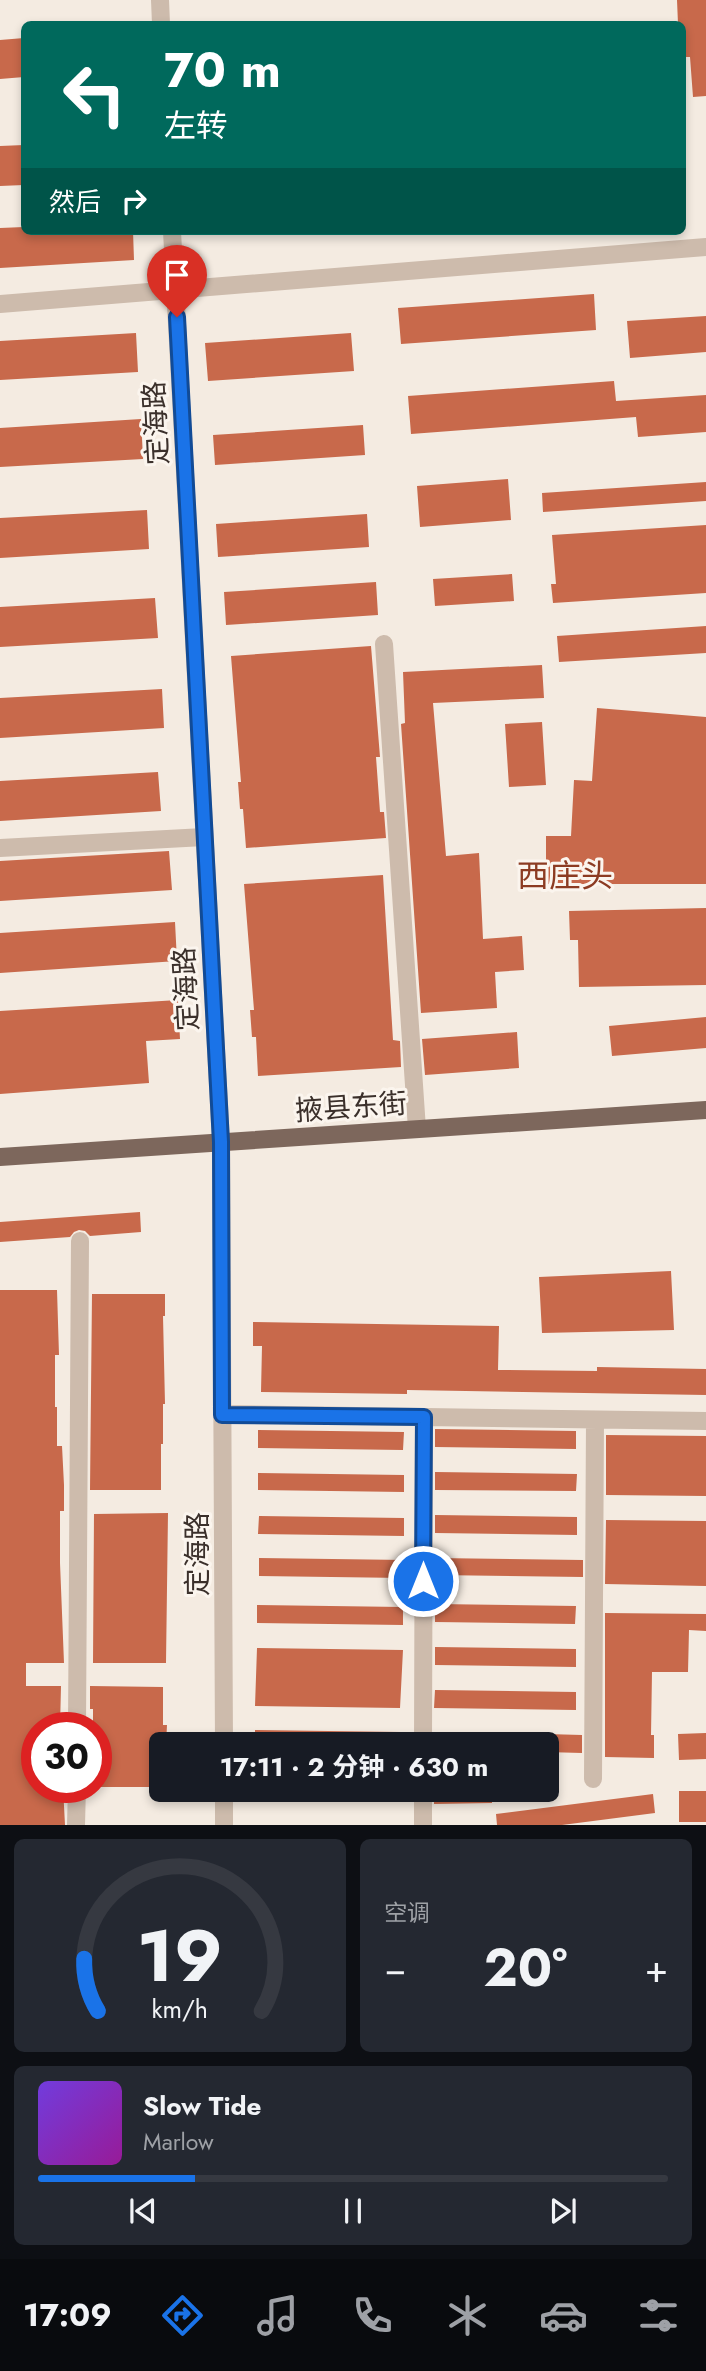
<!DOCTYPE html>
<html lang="zh">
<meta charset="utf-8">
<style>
:root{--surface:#171b24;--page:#242831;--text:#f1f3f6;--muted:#9ea1a6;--line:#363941;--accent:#1a73e8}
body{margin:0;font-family:Jost,"Noto Sans SC",sans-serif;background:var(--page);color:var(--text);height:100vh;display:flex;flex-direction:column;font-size:26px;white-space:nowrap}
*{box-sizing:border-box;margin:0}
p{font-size:23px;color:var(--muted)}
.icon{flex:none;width:38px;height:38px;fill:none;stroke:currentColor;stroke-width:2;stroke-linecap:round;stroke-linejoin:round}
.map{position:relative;height:1825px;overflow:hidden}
.panel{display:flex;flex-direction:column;gap:14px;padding:14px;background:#0d0f14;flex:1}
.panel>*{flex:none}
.top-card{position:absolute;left:21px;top:21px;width:665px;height:214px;border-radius:10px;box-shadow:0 4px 10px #0003;background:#00695c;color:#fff;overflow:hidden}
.speed{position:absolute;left:21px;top:1712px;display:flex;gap:14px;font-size:35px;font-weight:700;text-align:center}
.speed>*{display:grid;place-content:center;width:91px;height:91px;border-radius:50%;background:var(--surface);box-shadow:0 4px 10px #0003;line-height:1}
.speed .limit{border:10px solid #d22;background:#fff;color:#111}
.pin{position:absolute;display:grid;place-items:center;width:60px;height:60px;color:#fff;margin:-72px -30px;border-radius:50% 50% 50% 0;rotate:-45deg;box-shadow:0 0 7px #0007}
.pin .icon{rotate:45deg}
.me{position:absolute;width:77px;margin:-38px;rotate:0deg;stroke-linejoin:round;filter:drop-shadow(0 0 5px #0008)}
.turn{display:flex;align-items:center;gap:24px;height:147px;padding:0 28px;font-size:32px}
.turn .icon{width:91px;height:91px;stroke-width:2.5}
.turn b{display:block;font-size:49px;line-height:60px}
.then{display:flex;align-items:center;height:66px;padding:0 28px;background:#0003;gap:14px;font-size:26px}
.big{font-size:52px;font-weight:700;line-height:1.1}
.panel .card{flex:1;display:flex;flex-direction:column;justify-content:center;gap:10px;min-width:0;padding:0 24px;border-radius:10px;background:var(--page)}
.panel .dial{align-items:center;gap:0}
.dial svg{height:182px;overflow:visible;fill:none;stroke:var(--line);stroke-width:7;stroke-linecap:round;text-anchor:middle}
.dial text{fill:var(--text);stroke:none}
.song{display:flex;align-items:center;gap:21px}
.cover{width:84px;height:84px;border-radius:10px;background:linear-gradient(135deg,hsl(260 70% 55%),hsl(300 70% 35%))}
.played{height:7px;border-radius:4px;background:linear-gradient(90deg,var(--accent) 25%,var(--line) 25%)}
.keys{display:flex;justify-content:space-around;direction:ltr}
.heat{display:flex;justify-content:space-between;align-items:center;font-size:38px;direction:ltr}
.panel .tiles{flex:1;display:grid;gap:14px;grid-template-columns:1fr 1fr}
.card:last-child{grid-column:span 2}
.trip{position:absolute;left:149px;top:1732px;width:410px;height:70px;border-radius:10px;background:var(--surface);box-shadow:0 4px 10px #0003;font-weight:700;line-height:70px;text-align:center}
.menu{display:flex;height:112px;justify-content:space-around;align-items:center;background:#090b0e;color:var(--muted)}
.menu .icon{width:49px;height:49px}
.menu .on{color:var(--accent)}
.menu b{font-size:32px;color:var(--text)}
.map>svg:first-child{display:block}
.building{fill:#c8694b}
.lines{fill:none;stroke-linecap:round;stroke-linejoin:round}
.minor{stroke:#cdbbac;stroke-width:18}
.major{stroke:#7d675c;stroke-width:18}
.route-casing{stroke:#114b97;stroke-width:18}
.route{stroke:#1a73e8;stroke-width:12}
.labels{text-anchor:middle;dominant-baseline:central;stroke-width:6;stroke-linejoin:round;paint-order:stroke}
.street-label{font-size:28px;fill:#3b302b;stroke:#fbf5ee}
.quarter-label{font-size:32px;fill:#8c3b22;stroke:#fbf5ee}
</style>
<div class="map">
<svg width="706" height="1825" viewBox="0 0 706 1825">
<rect width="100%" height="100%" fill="#f4ebe1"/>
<path class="building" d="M 677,0 L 706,0 L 706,96 L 693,97 L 690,57 L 682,57 L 682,24 L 678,24 Z
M 24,38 L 24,77 L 0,79 L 0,40 Z
M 24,145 L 24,185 L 0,186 L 0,146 Z
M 24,227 L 24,231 L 133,231 L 134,260 L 0,268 L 0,228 Z
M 594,294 L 596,330 L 401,344 L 398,308 Z
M 706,316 L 706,352 L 630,358 L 627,321 Z
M 136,333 L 138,372 L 0,380 L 0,341 Z
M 351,333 L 354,371 L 208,381 L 205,343 Z
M 614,381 L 616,401 L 706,395 L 706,432 L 638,437 L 636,417 L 411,434 L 408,396 Z
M 141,419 L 143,459 L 0,467 L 0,428 Z
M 363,425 L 365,455 L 215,465 L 213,435 Z
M 508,479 L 511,520 L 420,527 L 417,486 Z
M 706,482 L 706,501 L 543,512 L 542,493 Z
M 147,510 L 149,549 L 0,558 L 0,518 Z
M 367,514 L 369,547 L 218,557 L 216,524 Z
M 706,525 L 706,593 L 553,603 L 551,584 L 556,584 L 552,535 Z
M 512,574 L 514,601 L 435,606 L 433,579 Z
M 376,582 L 378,615 L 226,625 L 224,592 Z
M 155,598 L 158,638 L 0,647 L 0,607 Z
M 706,626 L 706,653 L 559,662 L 557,636 Z
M 371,646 L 380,757 L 376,757 L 380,812 L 384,812 L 386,838 L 246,848 L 243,809 L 240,809 L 238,782 L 241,782 L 231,656 Z
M 542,665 L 544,698 L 433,703 L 446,856 L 479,853 L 483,939 L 522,936 L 524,970 L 495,972 L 497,1008 L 421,1013 L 401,724 L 405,723 L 403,672 Z
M 162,689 L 164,728 L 0,738 L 0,698 Z
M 597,708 L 706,717 L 706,884 L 546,884 L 546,836 L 571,836 L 574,780 L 592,781 Z
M 542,722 L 546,785 L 509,787 L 505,724 Z
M 158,772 L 161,811 L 0,821 L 0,781 Z
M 169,851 L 172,890 L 0,901 L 0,861 Z
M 383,875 L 393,1040 L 400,1041 L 401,1067 L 258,1076 L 256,1037 L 252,1037 L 250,1010 L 254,1010 L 244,884 Z
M 706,908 L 706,985 L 579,987 L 578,940 L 570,940 L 569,911 Z
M 175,922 L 177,961 L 0,973 L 0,933 Z
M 178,1000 L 180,1039 L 146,1041 L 149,1083 L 0,1094 L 0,1011 Z
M 706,1017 L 706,1048 L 612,1056 L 609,1026 Z
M 517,1032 L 519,1068 L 425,1075 L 422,1039 Z
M 140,1212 L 141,1232 L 90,1236 L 85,1231 L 79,1230 L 74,1232 L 70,1237 L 0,1242 L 0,1222 Z
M 671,1271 L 674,1330 L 542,1333 L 539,1277 Z
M 0,1290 L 57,1290 L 59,1355 L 55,1355 L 55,1407 L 57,1407 L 57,1446 L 62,1446 L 64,1485 L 64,1511 L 60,1511 L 60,1563 L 64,1663 L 26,1663 L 26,1686 L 61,1686 L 60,1727 L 37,1727 L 37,1787 L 63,1787 L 65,1825 L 0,1825 Z
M 92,1294 L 165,1294 L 165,1316 L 163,1316 L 165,1404 L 163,1404 L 163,1444 L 161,1444 L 161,1490 L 90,1490 Z
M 253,1322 L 499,1326 L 498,1370 L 597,1371 L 597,1367 L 706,1369 L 706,1395 L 407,1390 L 407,1394 L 261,1392 L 262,1346 L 253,1346 Z
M 435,1429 L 576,1431 L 576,1449 L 435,1447 Z
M 258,1430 L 404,1432 L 403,1450 L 258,1448 Z
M 606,1435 L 706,1436 L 706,1496 L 606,1495 Z
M 435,1472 L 577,1474 L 576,1491 L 435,1490 Z
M 258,1473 L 404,1475 L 404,1492 L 258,1490 Z
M 168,1513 L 166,1663 L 93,1663 L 94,1514 Z
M 435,1515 L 577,1517 L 577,1535 L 435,1533 Z
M 259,1516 L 404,1518 L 404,1536 L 258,1534 Z
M 606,1520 L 706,1521 L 706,1586 L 605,1584 Z
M 259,1558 L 405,1560 L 404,1578 L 259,1576 Z
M 435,1558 L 583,1560 L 583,1577 L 435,1575 Z
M 435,1604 L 576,1606 L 575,1624 L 435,1622 Z
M 257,1605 L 403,1607 L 403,1625 L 257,1623 Z
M 605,1613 L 706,1614 L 706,1631 L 689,1630 L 688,1672 L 652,1672 L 651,1735 L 654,1735 L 654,1758 L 605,1757 Z
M 435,1647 L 576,1649 L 576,1667 L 435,1665 Z
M 257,1648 L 403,1650 L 400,1708 L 255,1706 Z
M 90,1686 L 163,1687 L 163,1725 L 167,1725 L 166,1745 L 161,1745 L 161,1787 L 96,1787 L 96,1727 L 93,1727 L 93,1709 L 90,1709 Z
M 435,1690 L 576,1692 L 576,1710 L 434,1708 Z
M 255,1730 L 401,1732 L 401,1745 L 255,1745 Z
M 434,1733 L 484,1734 L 484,1745 L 434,1745 Z
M 706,1733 L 706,1759 L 679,1760 L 678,1734 Z
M 546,1734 L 582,1735 L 582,1753 L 546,1752 Z
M 434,1790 L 492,1790 L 492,1803 L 434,1804 Z
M 679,1791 L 706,1791 L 706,1822 L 679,1822 Z
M 653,1794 L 655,1813 L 562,1825 L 497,1825 L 496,1814 Z"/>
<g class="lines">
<path class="minor" d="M 160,0 L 161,24
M 172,231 L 221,1142 L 224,1745
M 0,304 L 706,247
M 384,644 L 417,1129
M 0,848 L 204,837
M 222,1414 L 706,1421
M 77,1727 L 80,1241
M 423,1745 L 424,1417
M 593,1779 L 595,1420
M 224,1790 L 224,1825
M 76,1825 L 77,1787
M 423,1825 L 423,1790"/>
<path class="major" d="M 0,1157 L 706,1110"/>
</g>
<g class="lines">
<defs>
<path id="route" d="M 177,317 L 221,1142 L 222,1415 L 424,1417 L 423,1581"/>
</defs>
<use href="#route" class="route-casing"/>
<use href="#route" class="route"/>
</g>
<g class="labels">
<g class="street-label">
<text transform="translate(156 423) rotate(-93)">定海路</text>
<text transform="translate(186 989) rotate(-93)">定海路</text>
<text transform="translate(351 1107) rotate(-4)">掖县东街</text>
<text transform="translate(197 1554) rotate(-90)">定海路</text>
</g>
<g class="quarter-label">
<text x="565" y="876">西庄头</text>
</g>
</g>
</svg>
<div class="speed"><div class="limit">30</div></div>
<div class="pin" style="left:177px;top:317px;background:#d93025"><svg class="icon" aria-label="arrive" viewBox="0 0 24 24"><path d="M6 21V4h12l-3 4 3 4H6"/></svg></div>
<svg class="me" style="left:423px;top:1581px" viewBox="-20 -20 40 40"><circle r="17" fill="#1a73e8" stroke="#fff" stroke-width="3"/><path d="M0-11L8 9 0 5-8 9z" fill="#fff"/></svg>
<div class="trip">17:11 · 2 分钟 · 630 m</div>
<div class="top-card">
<div class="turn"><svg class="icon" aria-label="left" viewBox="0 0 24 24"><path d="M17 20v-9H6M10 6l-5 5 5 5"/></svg><div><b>70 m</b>左转</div></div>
<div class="then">然后<svg class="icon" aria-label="right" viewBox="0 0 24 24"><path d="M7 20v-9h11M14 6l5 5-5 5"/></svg></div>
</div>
</div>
<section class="panel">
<div class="tiles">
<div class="card dial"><svg viewBox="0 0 100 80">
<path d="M14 69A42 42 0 1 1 86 69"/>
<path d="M14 69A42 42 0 0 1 8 46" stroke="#1a73e8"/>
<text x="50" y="56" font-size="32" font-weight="700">19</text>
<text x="50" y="72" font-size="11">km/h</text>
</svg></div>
<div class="card"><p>空调</p>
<div class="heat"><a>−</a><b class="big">20°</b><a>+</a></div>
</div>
<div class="card">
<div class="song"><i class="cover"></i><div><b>Slow Tide</b><p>Marlow</p></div></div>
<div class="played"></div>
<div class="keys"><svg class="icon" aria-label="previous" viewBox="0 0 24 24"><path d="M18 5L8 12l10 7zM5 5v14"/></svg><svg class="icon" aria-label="pause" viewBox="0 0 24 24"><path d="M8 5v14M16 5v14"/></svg><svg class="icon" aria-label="next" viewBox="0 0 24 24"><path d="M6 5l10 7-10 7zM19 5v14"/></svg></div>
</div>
</div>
</section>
<nav class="menu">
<b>17:09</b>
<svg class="icon on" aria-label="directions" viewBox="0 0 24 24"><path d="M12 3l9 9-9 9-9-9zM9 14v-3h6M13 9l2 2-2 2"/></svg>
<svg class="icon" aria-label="music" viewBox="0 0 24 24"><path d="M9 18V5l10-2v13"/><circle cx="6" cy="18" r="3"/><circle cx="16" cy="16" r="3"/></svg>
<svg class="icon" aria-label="phone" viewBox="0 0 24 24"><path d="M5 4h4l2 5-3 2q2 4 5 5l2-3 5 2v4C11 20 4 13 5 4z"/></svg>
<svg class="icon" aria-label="climate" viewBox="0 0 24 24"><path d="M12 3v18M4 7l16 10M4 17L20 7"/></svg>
<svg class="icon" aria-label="car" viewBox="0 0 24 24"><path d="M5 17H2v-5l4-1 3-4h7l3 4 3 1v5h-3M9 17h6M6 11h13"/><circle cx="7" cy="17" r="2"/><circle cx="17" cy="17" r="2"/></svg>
<svg class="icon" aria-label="filters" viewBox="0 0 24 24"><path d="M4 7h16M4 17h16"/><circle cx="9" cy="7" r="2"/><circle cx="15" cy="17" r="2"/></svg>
</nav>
